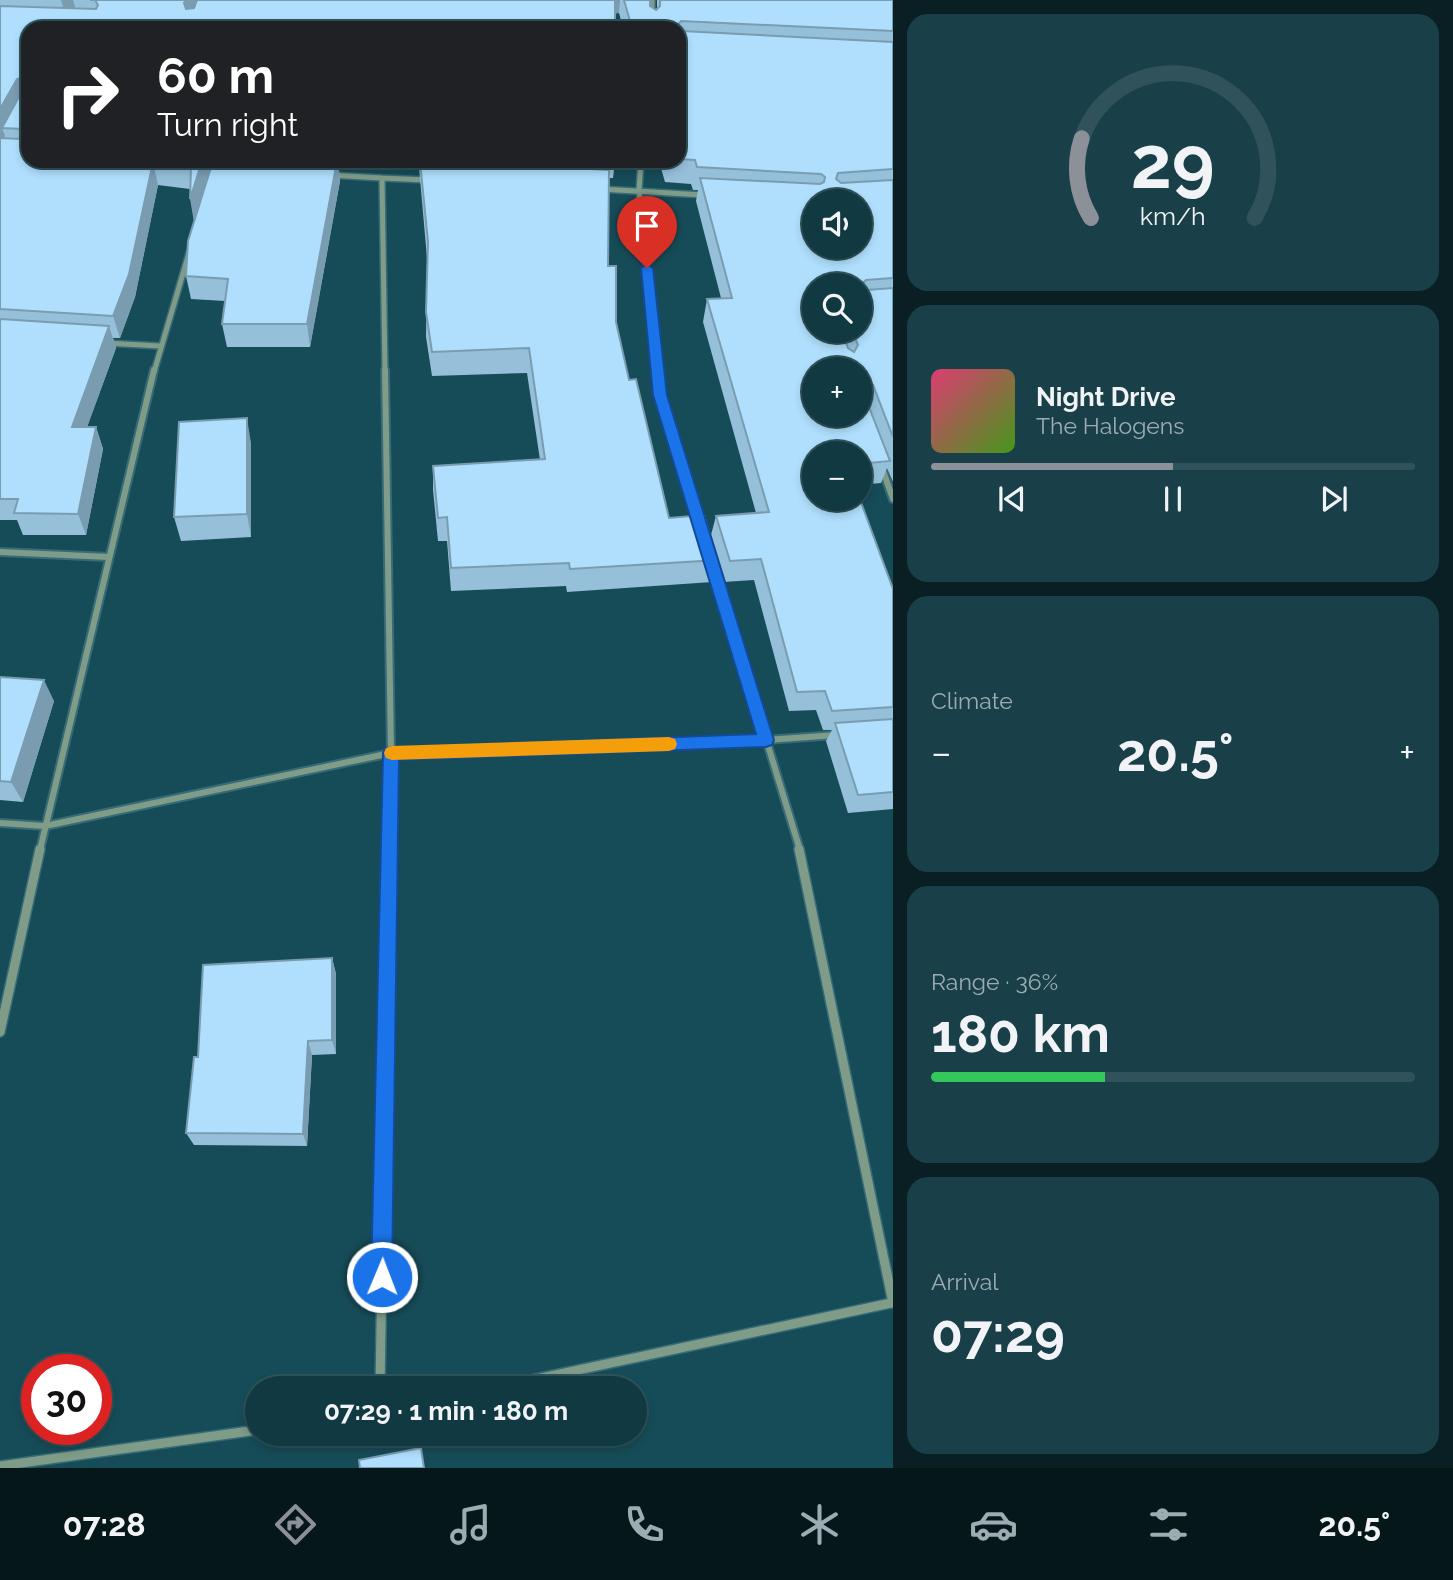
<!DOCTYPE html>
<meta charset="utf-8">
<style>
:root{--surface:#103942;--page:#194049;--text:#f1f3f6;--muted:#9cacb2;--line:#30535b;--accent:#8c9099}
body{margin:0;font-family:Raleway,sans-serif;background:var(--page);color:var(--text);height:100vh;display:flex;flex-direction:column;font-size:26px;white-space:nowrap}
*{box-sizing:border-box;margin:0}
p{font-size:23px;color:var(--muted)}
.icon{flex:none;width:38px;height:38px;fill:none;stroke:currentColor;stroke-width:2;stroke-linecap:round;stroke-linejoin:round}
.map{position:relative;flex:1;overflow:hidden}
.details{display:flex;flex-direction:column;gap:14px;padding:14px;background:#091f24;width:560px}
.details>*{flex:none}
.hud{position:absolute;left:21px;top:21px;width:665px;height:147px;border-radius:21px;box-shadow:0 4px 10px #0003,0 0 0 2px var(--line);background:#202124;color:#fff;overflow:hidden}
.controls{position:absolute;left:802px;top:189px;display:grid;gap:14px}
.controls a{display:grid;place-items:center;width:70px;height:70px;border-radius:50%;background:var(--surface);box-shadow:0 4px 10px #0003,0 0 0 2px var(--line);font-size:35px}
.speed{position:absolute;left:21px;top:1354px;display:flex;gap:14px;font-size:35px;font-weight:700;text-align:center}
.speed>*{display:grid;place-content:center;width:91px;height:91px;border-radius:50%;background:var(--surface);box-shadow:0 4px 10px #0003,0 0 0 2px var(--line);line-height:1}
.speed .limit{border:10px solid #d22;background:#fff;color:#111}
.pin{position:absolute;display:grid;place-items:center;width:60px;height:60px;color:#fff;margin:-72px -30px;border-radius:50% 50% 50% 0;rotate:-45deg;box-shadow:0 0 7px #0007}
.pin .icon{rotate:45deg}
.me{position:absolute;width:77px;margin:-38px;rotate:1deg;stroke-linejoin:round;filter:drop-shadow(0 0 5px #0008)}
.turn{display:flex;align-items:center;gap:24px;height:147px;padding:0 21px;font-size:32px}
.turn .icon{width:91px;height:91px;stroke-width:2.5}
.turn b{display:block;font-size:49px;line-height:60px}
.big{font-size:52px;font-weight:700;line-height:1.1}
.details .widget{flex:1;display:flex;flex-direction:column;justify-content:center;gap:10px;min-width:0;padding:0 24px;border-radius:21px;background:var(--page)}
.details .dial{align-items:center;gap:0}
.dial svg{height:182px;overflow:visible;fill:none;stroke:var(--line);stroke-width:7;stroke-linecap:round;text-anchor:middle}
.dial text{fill:var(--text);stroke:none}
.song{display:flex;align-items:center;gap:21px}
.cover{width:84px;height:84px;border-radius:10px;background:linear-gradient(135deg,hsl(340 70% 55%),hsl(100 70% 35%))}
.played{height:7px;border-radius:4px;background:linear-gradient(90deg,var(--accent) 50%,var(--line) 50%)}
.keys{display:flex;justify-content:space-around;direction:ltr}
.heat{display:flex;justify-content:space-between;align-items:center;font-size:38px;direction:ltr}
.charge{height:10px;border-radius:5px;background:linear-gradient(90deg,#34c759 36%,var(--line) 0)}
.trip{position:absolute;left:245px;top:1376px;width:402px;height:70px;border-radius:35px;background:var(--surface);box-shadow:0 4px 10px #0003,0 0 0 2px var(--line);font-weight:700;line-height:70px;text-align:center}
.dock{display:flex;height:112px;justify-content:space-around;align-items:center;background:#06171a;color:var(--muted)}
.dock .icon{width:49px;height:49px}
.dock .current{color:var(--accent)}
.dock b{font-size:32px;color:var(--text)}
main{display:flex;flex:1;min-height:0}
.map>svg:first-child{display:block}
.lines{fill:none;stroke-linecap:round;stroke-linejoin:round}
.street-far2-casing{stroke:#376b77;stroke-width:8}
.street-far1-casing{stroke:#376b77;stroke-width:10}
.street-casing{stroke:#376b77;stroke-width:12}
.street-far2{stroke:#7f9c88;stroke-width:5}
.street-far1{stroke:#7f9c88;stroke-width:6}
.street{stroke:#7f9c88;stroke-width:9}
.wall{fill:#96c0da;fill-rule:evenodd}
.shaded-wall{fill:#7a9cb1}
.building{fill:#afdffd;stroke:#7a9cb1;stroke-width:2;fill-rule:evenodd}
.route{fill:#1a73e8;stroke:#114b97;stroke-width:2}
.slow{fill:#f59e0b}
</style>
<main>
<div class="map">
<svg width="893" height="1468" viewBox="0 0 893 1468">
<rect width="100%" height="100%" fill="#164c58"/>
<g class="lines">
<defs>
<path id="street-far2" d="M 652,0 L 652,28
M 641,161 L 639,191 L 658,372
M 330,175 L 382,178
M 600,189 L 704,195
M 106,343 L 160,346
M 154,372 L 189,253
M 385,372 L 382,178 L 428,180"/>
<path id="street-far1" d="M 385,370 L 391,753 L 389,850
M 657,370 L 660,395 L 700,524
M 882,468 L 893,499
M 0,552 L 109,557
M 713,566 L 800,850
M 0,823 L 45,826 L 391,753 L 766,740 L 836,735
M 40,850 L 154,370"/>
<path id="street" d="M 799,849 L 893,1303
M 0,1032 L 40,849
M 380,1388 L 389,849
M 494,1388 L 891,1303
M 0,1466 L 257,1430"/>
</defs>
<use href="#street-far2" class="street-far2-casing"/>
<use href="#street-far1" class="street-far1-casing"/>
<use href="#street" class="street-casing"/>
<use href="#street-far2" class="street-far2"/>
<use href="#street-far1" class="street-far1"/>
<use href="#street" class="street"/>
</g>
<path class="wall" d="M 0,0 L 650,0 L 650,6 L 656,10 L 657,9 L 657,0 L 893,0 L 893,482 L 887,468 L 881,483 L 859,485 L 859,453 L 814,453 L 893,589 L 893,809 L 848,813 L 826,741 L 832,730 L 823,730 L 816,710 L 789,711 L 754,580 L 723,582 L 717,562 L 712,582 L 567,592 L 566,586 L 451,591 L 447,541 L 438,541 L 433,490 L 433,466 L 540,460 L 527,373 L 432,376 L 426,337 L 427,258 L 419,167 L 343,163 L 342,170 L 339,170 L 340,181 L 310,347 L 227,347 L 222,324 L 225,301 L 191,299 L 186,276 L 194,221 L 190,189 L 158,185 L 135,297 L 120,338 L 113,338 L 116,348 L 87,427 L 96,427 L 103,449 L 86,535 L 23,535 L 17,520 L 0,520 ZM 619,13 L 623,28 L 679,28 L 679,161 L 659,161 L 665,182 L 691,184 L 693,190 L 698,190 L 696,201 L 721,298 L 707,299 L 703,322 L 756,513 L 716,516 L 711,535 L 669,518 L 629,380 L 616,322 L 608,266 L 609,178 L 613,178 L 615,161 L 28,161 L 28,28 ZM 208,164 L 212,164 L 209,173 ZM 814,285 L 859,285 L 859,331 L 814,331 Z
M 251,443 L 251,537 L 181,541 L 174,517 Z
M 0,677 L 54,701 L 23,802 L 0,800 Z
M 332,958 L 336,974 L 336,1054 L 312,1055 L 307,1146 L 194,1145 L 186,1133 L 198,1057 Z"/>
<path class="shaded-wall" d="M 61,0 L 73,0 L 75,7 L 67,21 Z
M 186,0 L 200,0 L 188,26 L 184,3 Z
M 614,0 L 620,0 L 619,13 L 613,14 Z
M 23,77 L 28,94 L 2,128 L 5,136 L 0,145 L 0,109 L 17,79 Z
M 202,161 L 207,161 L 209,173 L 194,222 L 190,199 Z
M 337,161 L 338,161 L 340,181 L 310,347 L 307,324 Z
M 153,162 L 158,185 L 135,297 L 120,338 L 113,316 Z
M 109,326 L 116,348 L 79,449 L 72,427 Z
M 867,381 L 859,403 L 862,384 Z
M 247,418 L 251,443 L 251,537 L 247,514 Z
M 96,427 L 103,449 L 86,535 L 78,514 Z
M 44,680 L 54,701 L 23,802 L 11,782 Z
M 332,958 L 336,974 L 336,1054 L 332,1040 Z
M 308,1041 L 312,1055 L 307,1146 L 303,1134 Z"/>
<path class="building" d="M 90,0 L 186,0 L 184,3 L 186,9 L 194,8 L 197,0 L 615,0 L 615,28 L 28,28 L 28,161 L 202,161 L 190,199 L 191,166 L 153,162 L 129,274 L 113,316 L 0,309 L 0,138 L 21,139 L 26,136 L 23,129 L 2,128 L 26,84 L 23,77 L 17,79 L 0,109 L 0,6 L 96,9 L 98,5 L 95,0 Z
M 624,0 L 650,0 L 650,6 L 656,10 L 660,6 L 660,0 L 893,0 L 893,31 L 681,21 L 677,26 L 682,31 L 893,42 L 893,169 L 838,173 L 836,179 L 841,183 L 893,180 L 893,278 L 866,280 L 861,285 L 867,290 L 893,288 L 893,437 L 873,385 L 867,381 L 862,384 L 862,389 L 890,461 L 859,464 L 859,453 L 814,453 L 814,499 L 859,499 L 859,497 L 893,589 L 893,707 L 832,711 L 825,691 L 797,692 L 761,559 L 730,561 L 716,516 L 769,512 L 707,299 L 732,298 L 700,178 L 820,184 L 824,182 L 825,177 L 821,174 L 697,167 L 695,160 L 679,159 L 679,28 L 632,28 ZM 814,201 L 859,201 L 859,247 L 814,247 ZM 814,285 L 859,285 L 859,331 L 852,331 L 858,345 L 854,352 L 848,348 L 841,331 L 814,331 ZM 814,369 L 859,369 L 859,415 L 814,415 Z
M 213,161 L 337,161 L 307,324 L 222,324 L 228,279 L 186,276 L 188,241 Z
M 420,161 L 439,161 L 609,170 L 608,266 L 616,266 L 616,322 L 629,380 L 636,379 L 669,518 L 704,515 L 718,560 L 570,569 L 569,563 L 451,568 L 447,517 L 438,518 L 433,466 L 545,459 L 529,348 L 432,352 L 426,312 L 428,242 Z
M 0,319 L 109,326 L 72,427 L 96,427 L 78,514 L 14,513 L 18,499 L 0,499 Z
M 247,418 L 247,514 L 174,517 L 179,422 Z
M 0,677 L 44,680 L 11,782 L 0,781 Z
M 893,719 L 893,792 L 858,795 L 835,723 Z
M 332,958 L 332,1040 L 308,1041 L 303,1134 L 186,1133 L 194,1057 L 198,1057 L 203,965 Z
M 421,1448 L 424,1468 L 360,1468 L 359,1460 Z"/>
<path class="route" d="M 647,264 L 653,268 L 667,395 L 774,740 L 772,745 L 766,747 L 399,760 L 392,1277 L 389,1284 L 382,1287 L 374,1284 L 371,1277 L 383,753 L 385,748 L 756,734 L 653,395 L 641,268 Z"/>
<path class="slow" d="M 669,737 L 675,739 L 677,744 L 675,749 L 669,751 L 392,760 L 386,758 L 384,753 L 386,748 L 392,746 Z"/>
</svg>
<div class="controls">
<a><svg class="icon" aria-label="sound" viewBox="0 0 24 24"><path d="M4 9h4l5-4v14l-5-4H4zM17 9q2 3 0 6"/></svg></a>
<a><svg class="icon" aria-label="search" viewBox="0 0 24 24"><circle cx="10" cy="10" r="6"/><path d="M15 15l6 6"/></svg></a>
<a>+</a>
<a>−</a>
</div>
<div class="speed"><div class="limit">30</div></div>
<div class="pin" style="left:647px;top:268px;background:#d93025"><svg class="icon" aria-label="arrive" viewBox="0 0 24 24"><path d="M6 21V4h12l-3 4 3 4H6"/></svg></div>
<svg class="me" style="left:382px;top:1277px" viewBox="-20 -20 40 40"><circle r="17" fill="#1a73e8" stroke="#fff" stroke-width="3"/><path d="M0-11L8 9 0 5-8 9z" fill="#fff"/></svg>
<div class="trip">07:29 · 1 min · 180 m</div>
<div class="hud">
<div class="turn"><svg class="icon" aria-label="right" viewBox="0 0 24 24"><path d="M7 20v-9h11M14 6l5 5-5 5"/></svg><div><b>60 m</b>Turn right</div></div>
</div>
</div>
<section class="details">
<div class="widget dial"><svg viewBox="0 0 100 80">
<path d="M14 69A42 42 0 1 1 86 69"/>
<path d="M14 69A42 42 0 0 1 10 34" stroke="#8c9099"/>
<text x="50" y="56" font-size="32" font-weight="700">29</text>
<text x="50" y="72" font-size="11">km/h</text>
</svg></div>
<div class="widget">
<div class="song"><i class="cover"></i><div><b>Night Drive</b><p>The Halogens</p></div></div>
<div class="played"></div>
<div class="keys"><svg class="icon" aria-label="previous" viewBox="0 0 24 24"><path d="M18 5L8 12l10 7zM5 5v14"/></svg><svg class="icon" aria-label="pause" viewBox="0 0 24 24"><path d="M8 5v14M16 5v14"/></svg><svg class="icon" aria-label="next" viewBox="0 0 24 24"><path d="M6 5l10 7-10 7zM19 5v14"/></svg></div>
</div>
<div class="widget"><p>Climate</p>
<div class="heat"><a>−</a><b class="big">20.5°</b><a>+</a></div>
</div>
<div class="widget"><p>Range · 36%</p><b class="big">180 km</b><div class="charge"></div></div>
<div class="widget"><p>Arrival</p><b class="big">07:29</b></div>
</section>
</main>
<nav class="dock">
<b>07:28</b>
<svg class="icon current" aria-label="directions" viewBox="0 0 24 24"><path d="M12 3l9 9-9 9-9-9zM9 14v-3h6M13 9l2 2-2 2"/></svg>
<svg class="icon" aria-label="music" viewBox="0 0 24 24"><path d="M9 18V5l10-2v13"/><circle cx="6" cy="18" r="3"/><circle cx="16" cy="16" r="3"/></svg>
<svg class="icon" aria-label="phone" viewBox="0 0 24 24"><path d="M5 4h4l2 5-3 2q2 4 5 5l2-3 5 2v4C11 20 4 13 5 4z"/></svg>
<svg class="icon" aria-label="climate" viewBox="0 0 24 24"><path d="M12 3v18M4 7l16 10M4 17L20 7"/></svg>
<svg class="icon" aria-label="car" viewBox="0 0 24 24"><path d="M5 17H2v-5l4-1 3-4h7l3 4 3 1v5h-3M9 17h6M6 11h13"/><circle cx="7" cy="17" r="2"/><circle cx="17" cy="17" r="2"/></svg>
<svg class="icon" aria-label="filters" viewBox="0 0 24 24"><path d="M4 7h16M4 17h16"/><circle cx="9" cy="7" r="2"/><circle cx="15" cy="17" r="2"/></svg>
<b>20.5°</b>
</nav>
